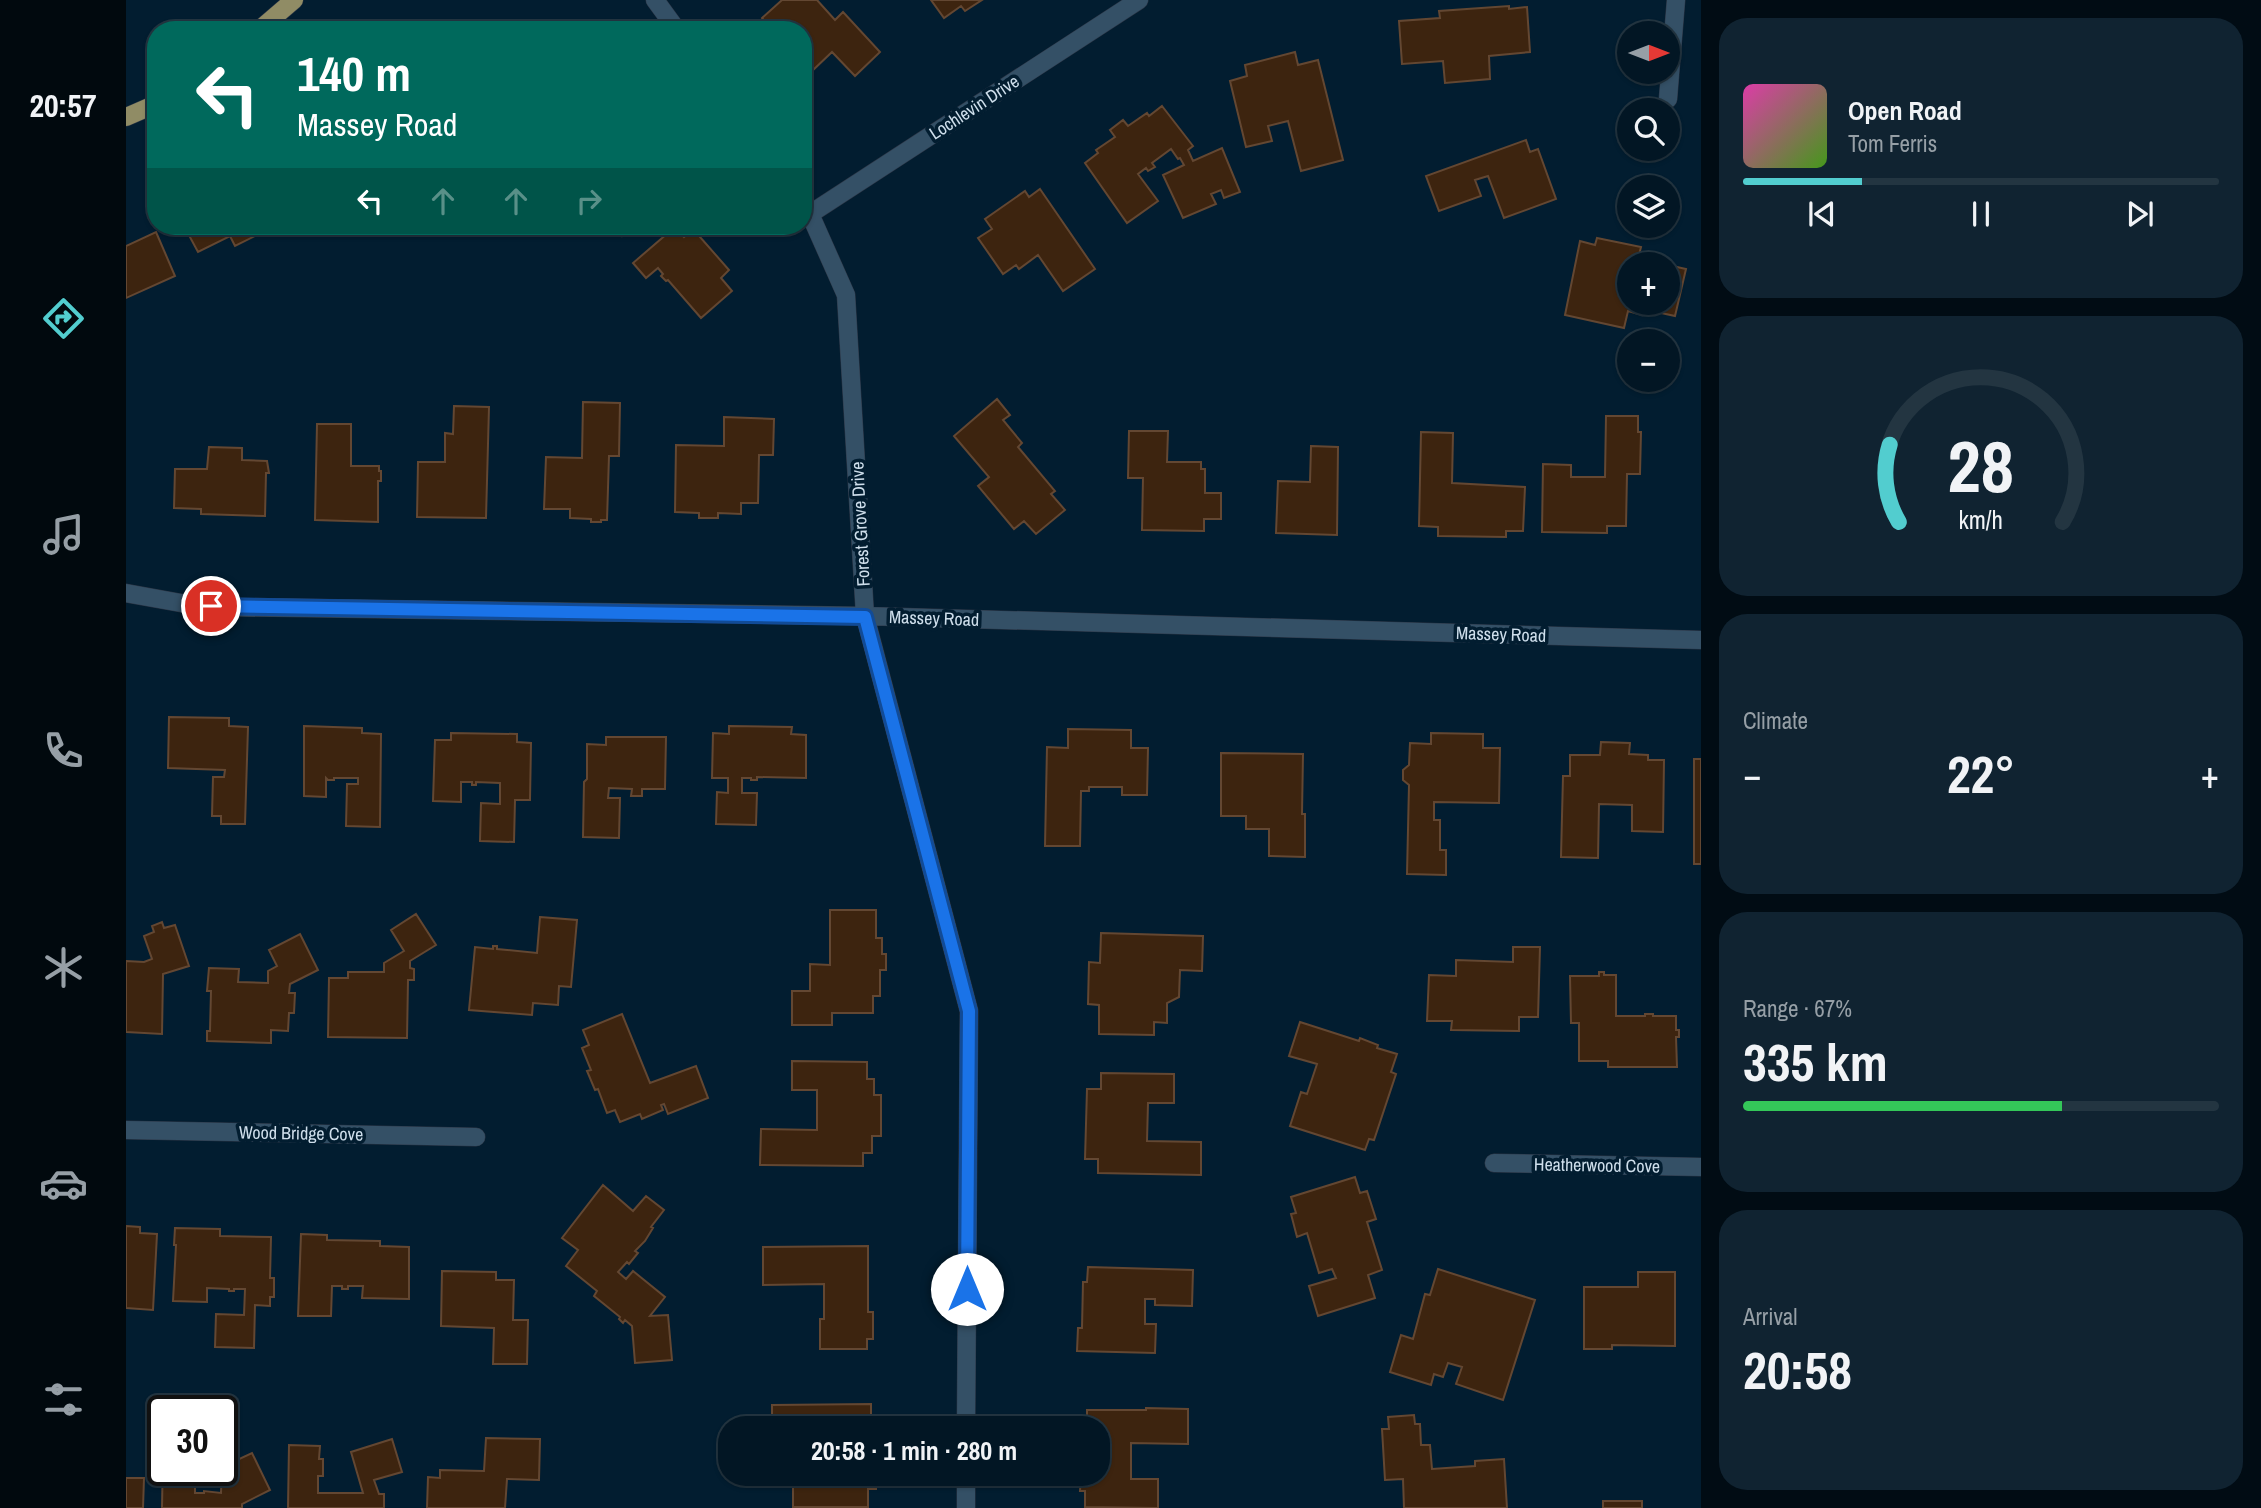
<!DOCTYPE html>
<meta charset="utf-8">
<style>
:root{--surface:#021624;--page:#102331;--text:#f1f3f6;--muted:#969fa6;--line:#233541;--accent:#52cdcf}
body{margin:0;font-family:"Archivo Narrow",sans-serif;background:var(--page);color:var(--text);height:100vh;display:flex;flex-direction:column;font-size:26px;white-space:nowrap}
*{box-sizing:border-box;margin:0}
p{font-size:23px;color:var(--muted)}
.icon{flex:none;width:38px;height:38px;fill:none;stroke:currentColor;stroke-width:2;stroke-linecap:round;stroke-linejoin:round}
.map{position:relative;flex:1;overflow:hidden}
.panel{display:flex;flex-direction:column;gap:18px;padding:18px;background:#010c14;width:560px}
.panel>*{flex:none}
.banner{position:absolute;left:21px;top:21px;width:665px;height:214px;border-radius:28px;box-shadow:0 2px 5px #0004,0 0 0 2px var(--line);background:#00695c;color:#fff;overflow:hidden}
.needle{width:46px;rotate:90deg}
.buttons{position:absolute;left:1491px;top:21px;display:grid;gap:14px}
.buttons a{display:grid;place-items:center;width:63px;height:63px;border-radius:50%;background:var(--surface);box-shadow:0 2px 5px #0004,0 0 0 2px var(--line);font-size:35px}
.speed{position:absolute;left:21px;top:1395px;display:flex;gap:14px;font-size:35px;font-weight:700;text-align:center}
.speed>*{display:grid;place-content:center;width:91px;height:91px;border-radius:50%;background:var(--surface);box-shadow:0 2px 5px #0004,0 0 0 2px var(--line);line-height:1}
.speed .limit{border:4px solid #111;border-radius:10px;background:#fff;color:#111}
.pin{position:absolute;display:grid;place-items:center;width:60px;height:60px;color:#fff;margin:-30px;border:4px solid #fff;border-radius:50%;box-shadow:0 2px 7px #0007}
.me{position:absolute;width:77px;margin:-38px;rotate:0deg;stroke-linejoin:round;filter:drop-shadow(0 0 5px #0008)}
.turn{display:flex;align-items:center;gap:24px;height:147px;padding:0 35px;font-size:32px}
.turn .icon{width:91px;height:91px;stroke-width:2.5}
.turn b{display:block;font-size:49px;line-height:60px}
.lanes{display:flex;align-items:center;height:66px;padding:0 35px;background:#0003;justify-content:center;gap:35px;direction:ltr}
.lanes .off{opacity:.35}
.big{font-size:52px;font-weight:700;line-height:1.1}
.panel .widget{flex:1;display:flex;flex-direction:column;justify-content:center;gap:10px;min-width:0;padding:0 24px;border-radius:28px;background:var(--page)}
.panel .dial{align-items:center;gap:0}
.dial svg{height:182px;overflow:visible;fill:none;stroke:var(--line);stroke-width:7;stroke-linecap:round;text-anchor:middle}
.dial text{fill:var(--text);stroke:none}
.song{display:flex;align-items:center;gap:21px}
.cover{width:84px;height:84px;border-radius:10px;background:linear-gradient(135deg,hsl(320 70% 55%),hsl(100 70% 35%))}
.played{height:7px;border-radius:4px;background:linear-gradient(90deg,var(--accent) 25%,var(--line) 25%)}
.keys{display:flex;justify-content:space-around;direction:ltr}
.heat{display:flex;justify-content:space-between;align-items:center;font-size:38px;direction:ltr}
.charge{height:10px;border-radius:5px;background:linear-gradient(90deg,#34c759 67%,var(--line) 0)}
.trip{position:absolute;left:592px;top:1416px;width:392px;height:70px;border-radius:28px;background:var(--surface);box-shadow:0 2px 5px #0004,0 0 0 2px var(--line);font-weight:700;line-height:70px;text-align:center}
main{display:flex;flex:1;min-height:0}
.dock{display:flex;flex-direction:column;width:126px;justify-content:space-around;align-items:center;background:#01090e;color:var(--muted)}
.dock .icon{width:49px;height:49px}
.dock .current{color:var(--accent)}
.dock b{font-size:32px;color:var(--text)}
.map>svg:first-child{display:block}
.building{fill:#3d240f;stroke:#634732;stroke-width:2}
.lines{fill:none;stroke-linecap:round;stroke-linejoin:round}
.minor-casing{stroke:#2d3646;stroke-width:19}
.major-casing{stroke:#2d3646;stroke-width:19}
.minor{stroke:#345066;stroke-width:18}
.major{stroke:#908c65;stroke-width:18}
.route-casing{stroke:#114b97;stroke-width:18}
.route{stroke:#1a73e8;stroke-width:12}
.labels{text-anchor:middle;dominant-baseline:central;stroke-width:7;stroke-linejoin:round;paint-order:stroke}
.street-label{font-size:18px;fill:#cedeeb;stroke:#021d30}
</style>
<main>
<nav class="dock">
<b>20:57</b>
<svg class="icon current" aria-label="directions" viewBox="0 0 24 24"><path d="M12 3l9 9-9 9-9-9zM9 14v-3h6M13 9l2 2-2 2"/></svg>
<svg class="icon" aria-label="music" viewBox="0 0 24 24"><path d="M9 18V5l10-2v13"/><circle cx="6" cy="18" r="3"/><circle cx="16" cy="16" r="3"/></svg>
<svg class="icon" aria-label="phone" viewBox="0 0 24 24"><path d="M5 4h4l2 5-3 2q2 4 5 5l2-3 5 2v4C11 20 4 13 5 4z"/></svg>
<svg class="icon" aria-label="climate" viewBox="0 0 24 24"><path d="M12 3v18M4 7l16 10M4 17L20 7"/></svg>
<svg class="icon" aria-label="car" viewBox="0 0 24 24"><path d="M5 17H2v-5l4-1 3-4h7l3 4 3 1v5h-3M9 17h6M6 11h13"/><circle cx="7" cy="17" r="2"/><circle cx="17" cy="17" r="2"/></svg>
<svg class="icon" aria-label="filters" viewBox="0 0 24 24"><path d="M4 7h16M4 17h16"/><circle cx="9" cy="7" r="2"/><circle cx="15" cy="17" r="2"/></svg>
</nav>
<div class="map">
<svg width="1575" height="1508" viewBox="0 0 1575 1508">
<rect width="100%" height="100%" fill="#021d30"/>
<path class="building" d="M 656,0 L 691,0 L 709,20 L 717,12 L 754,52 L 729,76 L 706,52 L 685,72 L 677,63 L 677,30 L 646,30 L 636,18 Z
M 805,0 L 856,0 L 839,11 L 835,6 L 818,18 Z
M 1383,6 L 1383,9 L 1401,7 L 1404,52 L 1363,56 L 1364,79 L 1319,83 L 1317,61 L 1276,64 L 1273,21 L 1314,18 L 1313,11 Z
M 1169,52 L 1172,65 L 1192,60 L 1217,160 L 1175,171 L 1162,121 L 1142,126 L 1146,141 L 1120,147 L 1104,81 L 1121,76 L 1119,65 Z
M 1036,106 L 1067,146 L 1062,150 L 1067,161 L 1096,148 L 1114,192 L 1098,198 L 1095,190 L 1085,194 L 1090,204 L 1057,218 L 1037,175 L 1058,165 L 1054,158 L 1052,159 L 1045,149 L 1026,163 L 1029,167 L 1022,171 L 1020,168 L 1012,174 L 1032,201 L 1001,223 L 959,163 L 972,153 L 970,150 L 989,137 L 984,130 L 997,120 L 1002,126 L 1021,113 L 1023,116 Z
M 1400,140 L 1404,152 L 1412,149 L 1430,199 L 1378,218 L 1362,176 L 1349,180 L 1355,196 L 1313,211 L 1300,176 Z
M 914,189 L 969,269 L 937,291 L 912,255 L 893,269 L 890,265 L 877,274 L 852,238 L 866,229 L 859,219 L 899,191 L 903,197 Z
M 58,226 L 149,226 L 109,246 L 104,236 L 72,252 Z
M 479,226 L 506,226 L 496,236 L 492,231 L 488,235 Z
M 549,227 L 558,237 L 567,229 L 603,270 L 595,278 L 606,291 L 575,318 L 542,280 L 540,281 L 535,276 L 537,274 L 532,268 L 520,278 L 507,263 Z
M 30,232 L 49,276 L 0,298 L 0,246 Z
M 1471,238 L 1515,247 L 1512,259 L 1538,264 L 1503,264 L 1503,303 L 1542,303 L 1542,265 L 1560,269 L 1549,316 L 1517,309 L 1516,315 L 1502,311 L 1498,328 L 1439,315 L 1454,241 L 1469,245 Z
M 871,399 L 884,415 L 877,420 L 896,443 L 892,447 L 929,491 L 925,494 L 939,510 L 910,534 L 898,521 L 888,529 L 852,486 L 863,477 L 828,436 Z
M 457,402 L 494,403 L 493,456 L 483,456 L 481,520 L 475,520 L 475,522 L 465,522 L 465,519 L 444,518 L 444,509 L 418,509 L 420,457 L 456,458 Z
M 328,406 L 363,407 L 360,518 L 291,517 L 292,462 L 319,462 L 319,433 L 327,434 Z
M 1480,416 L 1512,416 L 1512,432 L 1515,432 L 1514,474 L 1501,474 L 1500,526 L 1481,526 L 1481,533 L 1416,532 L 1417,464 L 1445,465 L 1445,477 L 1479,477 Z
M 598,417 L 648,419 L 647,455 L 633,455 L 632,503 L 615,503 L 615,514 L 592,513 L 592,518 L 573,518 L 573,513 L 549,512 L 550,445 L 598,446 Z
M 191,424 L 225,424 L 225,466 L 253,466 L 253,471 L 255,471 L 255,481 L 252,481 L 252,522 L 189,520 Z
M 1003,431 L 1042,431 L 1041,462 L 1075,462 L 1075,469 L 1079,469 L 1079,493 L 1095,493 L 1095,519 L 1078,519 L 1078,531 L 1016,530 L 1017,478 L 1002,478 Z
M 1295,432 L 1327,433 L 1326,483 L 1399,487 L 1397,531 L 1380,531 L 1380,537 L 1312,536 L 1312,527 L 1293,526 Z
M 1185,446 L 1212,447 L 1211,535 L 1150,533 L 1152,481 L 1184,482 Z
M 83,447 L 116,448 L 116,460 L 141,461 L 143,473 L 140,473 L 139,516 L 75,514 L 75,509 L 48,508 L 49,469 L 81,469 Z
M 43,717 L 103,718 L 103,726 L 122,727 L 119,824 L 95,824 L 95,816 L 86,816 L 87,777 L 98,777 L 99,770 L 42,768 Z
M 178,726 L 236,728 L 236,733 L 255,734 L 254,827 L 220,826 L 221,784 L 232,784 L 232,778 L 208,778 L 208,780 L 202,780 L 200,778 L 200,797 L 178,796 Z
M 603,726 L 666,727 L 665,734 L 680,735 L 680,778 L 631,777 L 631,780 L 625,780 L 625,778 L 616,778 L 616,793 L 631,793 L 630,825 L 590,824 L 591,792 L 602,793 L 602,778 L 586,778 L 587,733 L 603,734 Z
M 942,729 L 1005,730 L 1005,748 L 1022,748 L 1021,795 L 996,795 L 996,787 L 963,787 L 963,791 L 955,791 L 954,846 L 919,846 L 921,747 L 942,748 Z
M 325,733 L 391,734 L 391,742 L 405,743 L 404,800 L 389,800 L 388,842 L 354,841 L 355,803 L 374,804 L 374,783 L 350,782 L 350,785 L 346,785 L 346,782 L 335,782 L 335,802 L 307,801 L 309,740 L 325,740 Z
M 1305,733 L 1357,734 L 1357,748 L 1374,748 L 1373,803 L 1308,802 L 1308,820 L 1314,820 L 1314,850 L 1320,850 L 1320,875 L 1281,874 L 1283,785 L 1277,780 L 1277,770 L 1283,765 L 1284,743 L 1305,744 Z
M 480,737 L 540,737 L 539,789 L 516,789 L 516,796 L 505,796 L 506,789 L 483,788 L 482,798 L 494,798 L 493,838 L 457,837 L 458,782 L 461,779 L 461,744 L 480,745 Z
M 1475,742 L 1504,743 L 1503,754 L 1522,755 L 1522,760 L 1538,760 L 1537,832 L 1506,831 L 1506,805 L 1473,804 L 1472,858 L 1435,857 L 1437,776 L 1444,776 L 1444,755 L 1474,755 Z
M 1095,753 L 1177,754 L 1176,814 L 1179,814 L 1179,857 L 1143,856 L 1143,829 L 1120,829 L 1120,816 L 1095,816 Z
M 1568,759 L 1575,759 L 1575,864 L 1568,864 Z
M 704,910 L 750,910 L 750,938 L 756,938 L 756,954 L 760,954 L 760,970 L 754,970 L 754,996 L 747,996 L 747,1013 L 706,1013 L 706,1025 L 666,1025 L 666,991 L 684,991 L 684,964 L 704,965 Z
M 290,914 L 310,945 L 284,961 L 284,968 L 288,969 L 288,980 L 282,980 L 281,1038 L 202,1037 L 203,978 L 222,978 L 222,972 L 258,972 L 258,963 L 278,951 L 265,930 Z
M 414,917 L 451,920 L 445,987 L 433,986 L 432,1005 L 407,1003 L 406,1015 L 343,1010 L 349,947 L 367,949 L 367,946 L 371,946 L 371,949 L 411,953 Z
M 36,922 L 38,928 L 49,925 L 63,966 L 37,974 L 36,1034 L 0,1032 L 0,961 L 18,962 L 26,959 L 18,936 L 28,932 L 26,926 Z
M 975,933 L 1077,936 L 1076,971 L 1054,970 L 1053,997 L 1041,1003 L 1041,1023 L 1028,1022 L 1028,1035 L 973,1034 L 973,1005 L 962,1004 L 963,962 L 974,963 Z
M 174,934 L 192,970 L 164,984 L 163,993 L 169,993 L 168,1013 L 163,1013 L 162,1031 L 145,1030 L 145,1043 L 81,1041 L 81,1031 L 84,1031 L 85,991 L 81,991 L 83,968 L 113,969 L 112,982 L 142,983 L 142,971 L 151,966 L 143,950 Z
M 1387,947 L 1414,947 L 1412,1017 L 1393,1017 L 1393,1031 L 1325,1030 L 1326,1021 L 1301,1021 L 1303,975 L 1330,976 L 1330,960 L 1387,962 Z
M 1473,972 L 1478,972 L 1478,975 L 1490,975 L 1490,1016 L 1519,1016 L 1519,1014 L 1527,1014 L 1527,1016 L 1550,1016 L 1550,1030 L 1553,1030 L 1553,1037 L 1550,1037 L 1551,1067 L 1482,1067 L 1482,1061 L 1453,1061 L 1453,1023 L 1445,1023 L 1444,976 L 1473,976 Z
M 496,1014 L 524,1083 L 570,1066 L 582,1098 L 542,1114 L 538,1104 L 535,1105 L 537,1110 L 516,1119 L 514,1114 L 494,1122 L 489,1110 L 481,1113 L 472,1089 L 469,1090 L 461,1071 L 465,1070 L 456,1048 L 463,1045 L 457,1030 Z
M 1174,1022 L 1233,1041 L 1234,1038 L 1252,1045 L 1251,1048 L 1271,1054 L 1265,1072 L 1270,1074 L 1248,1140 L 1243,1139 L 1239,1150 L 1164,1126 L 1175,1092 L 1181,1094 L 1191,1064 L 1163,1056 Z
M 666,1061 L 741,1062 L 741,1079 L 748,1079 L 748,1095 L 755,1095 L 755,1136 L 746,1136 L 746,1153 L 737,1153 L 737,1166 L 634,1165 L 635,1129 L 691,1130 L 691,1090 L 666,1090 Z
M 975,1073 L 1048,1074 L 1048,1103 L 1022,1103 L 1021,1141 L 1075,1142 L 1075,1175 L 972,1173 L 972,1159 L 959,1159 L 961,1089 L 975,1089 Z
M 1229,1177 L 1234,1193 L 1241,1191 L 1250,1219 L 1241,1222 L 1256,1270 L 1242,1275 L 1249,1298 L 1192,1316 L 1183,1286 L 1210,1278 L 1206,1269 L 1193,1273 L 1181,1233 L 1171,1237 L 1165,1214 L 1170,1213 L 1165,1197 Z
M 477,1185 L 507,1211 L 520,1196 L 538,1210 L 525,1227 L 527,1228 L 519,1241 L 509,1251 L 512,1253 L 503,1264 L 501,1262 L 492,1272 L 500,1279 L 507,1271 L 539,1297 L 524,1316 L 542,1315 L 546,1360 L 509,1363 L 506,1326 L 499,1320 L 497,1323 L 493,1319 L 494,1317 L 468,1296 L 471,1291 L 440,1266 L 452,1250 L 436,1238 Z
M 0,1226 L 14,1227 L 14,1233 L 31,1234 L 27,1310 L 0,1308 Z
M 49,1228 L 94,1229 L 94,1236 L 145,1237 L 144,1278 L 148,1278 L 148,1297 L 144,1297 L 144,1306 L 129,1305 L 128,1348 L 89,1347 L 90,1314 L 118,1315 L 119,1289 L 108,1289 L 108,1291 L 103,1291 L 103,1289 L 81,1288 L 81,1302 L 47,1301 L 50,1245 L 48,1245 Z
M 175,1234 L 201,1235 L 201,1240 L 254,1241 L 254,1246 L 283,1247 L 283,1299 L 236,1298 L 237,1286 L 222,1286 L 222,1289 L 216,1289 L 216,1286 L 206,1286 L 205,1316 L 172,1316 Z
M 742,1246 L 742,1312 L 747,1312 L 747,1339 L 741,1339 L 741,1349 L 694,1349 L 694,1319 L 698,1319 L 698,1284 L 637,1285 L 637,1247 Z
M 962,1267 L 1067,1270 L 1066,1306 L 1029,1305 L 1029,1299 L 1019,1299 L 1019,1324 L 1030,1324 L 1029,1353 L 951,1351 L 952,1328 L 956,1328 L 957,1282 L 961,1282 Z
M 1312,1269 L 1409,1300 L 1377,1400 L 1330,1384 L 1336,1367 L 1322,1363 L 1317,1377 L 1308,1374 L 1305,1385 L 1264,1372 L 1275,1335 L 1287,1339 L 1299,1294 L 1304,1295 Z
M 316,1271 L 370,1272 L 370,1280 L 388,1280 L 387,1320 L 402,1320 L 401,1364 L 367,1364 L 368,1328 L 315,1326 Z
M 1512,1272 L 1549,1272 L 1549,1346 L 1486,1345 L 1486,1349 L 1458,1349 L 1458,1287 L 1512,1287 Z
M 745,1404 L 745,1421 L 750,1421 L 750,1428 L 646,1428 L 646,1405 Z
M 1020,1408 L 1062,1409 L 1062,1444 L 1005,1443 L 1005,1479 L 1032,1479 L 1032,1508 L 959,1507 L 959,1491 L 954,1491 L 955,1474 L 971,1474 L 971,1428 L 955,1428 L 956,1422 L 961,1422 L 961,1410 L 1020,1410 Z
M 1288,1415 L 1289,1424 L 1294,1424 L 1295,1445 L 1304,1445 L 1306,1469 L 1349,1466 L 1349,1461 L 1378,1459 L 1381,1508 L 1278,1508 L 1277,1479 L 1259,1480 L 1256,1429 L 1263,1429 L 1262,1417 Z
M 360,1438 L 414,1439 L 413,1480 L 381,1479 L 379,1508 L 301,1508 L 302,1477 L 314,1478 L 314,1470 L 358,1471 Z
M 266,1439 L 276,1472 L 248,1480 L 253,1494 L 258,1494 L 258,1508 L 162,1508 L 163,1445 L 194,1446 L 193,1459 L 197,1459 L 197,1476 L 192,1476 L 192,1493 L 237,1493 L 225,1452 Z
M 37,1452 L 37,1470 L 69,1470 L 69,1493 L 78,1493 L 78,1491 L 95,1493 L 96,1467 L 126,1453 L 144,1490 L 116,1504 L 116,1508 L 36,1508 Z
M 679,1474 L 750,1474 L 750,1489 L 742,1489 L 742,1507 L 667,1507 L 667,1476 L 679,1476 Z
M 0,1478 L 18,1478 L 17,1508 L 0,1508 Z
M 1477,1501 L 1516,1501 L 1516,1508 L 1477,1508 Z"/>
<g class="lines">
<defs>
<path id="minor" d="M 529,0 L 551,30
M 1542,99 L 1550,0
M 677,204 L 684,214 L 720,295 L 739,616 L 843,1011 L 840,1428
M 684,214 L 1013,0
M 0,593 L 66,605 L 103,607 L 739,616 L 1575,640
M 0,1130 L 350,1137
M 1368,1163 L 1575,1167
M 840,1508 L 840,1474"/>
<path id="major" d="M 133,30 L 168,0
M 0,117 L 30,104"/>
</defs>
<use href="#minor" class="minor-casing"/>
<use href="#major" class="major-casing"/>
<use href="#minor" class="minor"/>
<use href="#major" class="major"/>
</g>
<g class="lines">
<defs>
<path id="route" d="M 85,606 L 739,617 L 843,1011 L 841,1289"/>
</defs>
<use href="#route" class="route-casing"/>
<use href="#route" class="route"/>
</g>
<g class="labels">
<g class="street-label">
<text transform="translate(848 107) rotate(-33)">Lochlevin Drive</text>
<text transform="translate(734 524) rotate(-93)">Forest Grove Drive</text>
<text transform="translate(808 618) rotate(2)">Massey Road</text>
<text transform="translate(1375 634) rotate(2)">Massey Road</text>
<text transform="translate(175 1133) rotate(1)">Wood Bridge Cove</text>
<text transform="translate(1471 1165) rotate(1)">Heatherwood Cove</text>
</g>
</g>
</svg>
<div class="buttons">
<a><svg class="needle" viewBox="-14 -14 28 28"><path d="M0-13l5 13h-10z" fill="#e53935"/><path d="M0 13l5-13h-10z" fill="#969fa6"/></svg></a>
<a><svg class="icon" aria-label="search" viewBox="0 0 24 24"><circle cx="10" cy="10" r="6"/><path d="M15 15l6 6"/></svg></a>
<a><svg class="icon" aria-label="layers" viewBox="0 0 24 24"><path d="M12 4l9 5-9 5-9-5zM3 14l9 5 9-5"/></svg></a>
<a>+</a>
<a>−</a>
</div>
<div class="speed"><div class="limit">30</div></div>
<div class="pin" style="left:85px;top:606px;background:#d93025"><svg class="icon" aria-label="arrive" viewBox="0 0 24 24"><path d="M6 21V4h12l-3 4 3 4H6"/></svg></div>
<svg class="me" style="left:841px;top:1289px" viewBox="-20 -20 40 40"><circle r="19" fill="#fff"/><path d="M0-13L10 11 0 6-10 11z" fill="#1a73e8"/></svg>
<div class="trip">20:58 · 1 min · 280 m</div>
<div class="banner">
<div class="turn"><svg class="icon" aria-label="left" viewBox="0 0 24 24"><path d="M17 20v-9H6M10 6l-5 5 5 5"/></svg><div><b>140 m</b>Massey Road</div></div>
<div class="lanes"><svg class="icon" aria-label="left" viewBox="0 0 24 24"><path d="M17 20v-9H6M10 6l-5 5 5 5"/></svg><svg class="icon off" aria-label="ahead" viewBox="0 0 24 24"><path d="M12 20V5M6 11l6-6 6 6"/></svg><svg class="icon off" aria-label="ahead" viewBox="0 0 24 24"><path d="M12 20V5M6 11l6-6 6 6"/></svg><svg class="icon off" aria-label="right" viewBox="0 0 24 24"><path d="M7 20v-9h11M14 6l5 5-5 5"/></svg></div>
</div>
</div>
<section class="panel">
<div class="widget">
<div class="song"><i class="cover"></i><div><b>Open Road</b><p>Tom Ferris</p></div></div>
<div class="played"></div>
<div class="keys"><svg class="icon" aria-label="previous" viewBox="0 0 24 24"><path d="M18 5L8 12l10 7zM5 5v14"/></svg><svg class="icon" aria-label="pause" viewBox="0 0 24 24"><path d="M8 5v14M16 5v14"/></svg><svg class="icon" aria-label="next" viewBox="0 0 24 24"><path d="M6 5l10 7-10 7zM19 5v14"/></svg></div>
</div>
<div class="widget dial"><svg viewBox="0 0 100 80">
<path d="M14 69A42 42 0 1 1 86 69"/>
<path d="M14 69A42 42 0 0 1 10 35" stroke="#52cdcf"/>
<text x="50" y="56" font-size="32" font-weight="700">28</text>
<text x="50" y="72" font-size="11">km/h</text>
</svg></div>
<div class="widget"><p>Climate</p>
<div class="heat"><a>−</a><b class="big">22°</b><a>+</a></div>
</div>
<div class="widget"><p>Range · 67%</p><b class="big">335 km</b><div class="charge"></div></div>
<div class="widget"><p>Arrival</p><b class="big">20:58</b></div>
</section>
</main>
